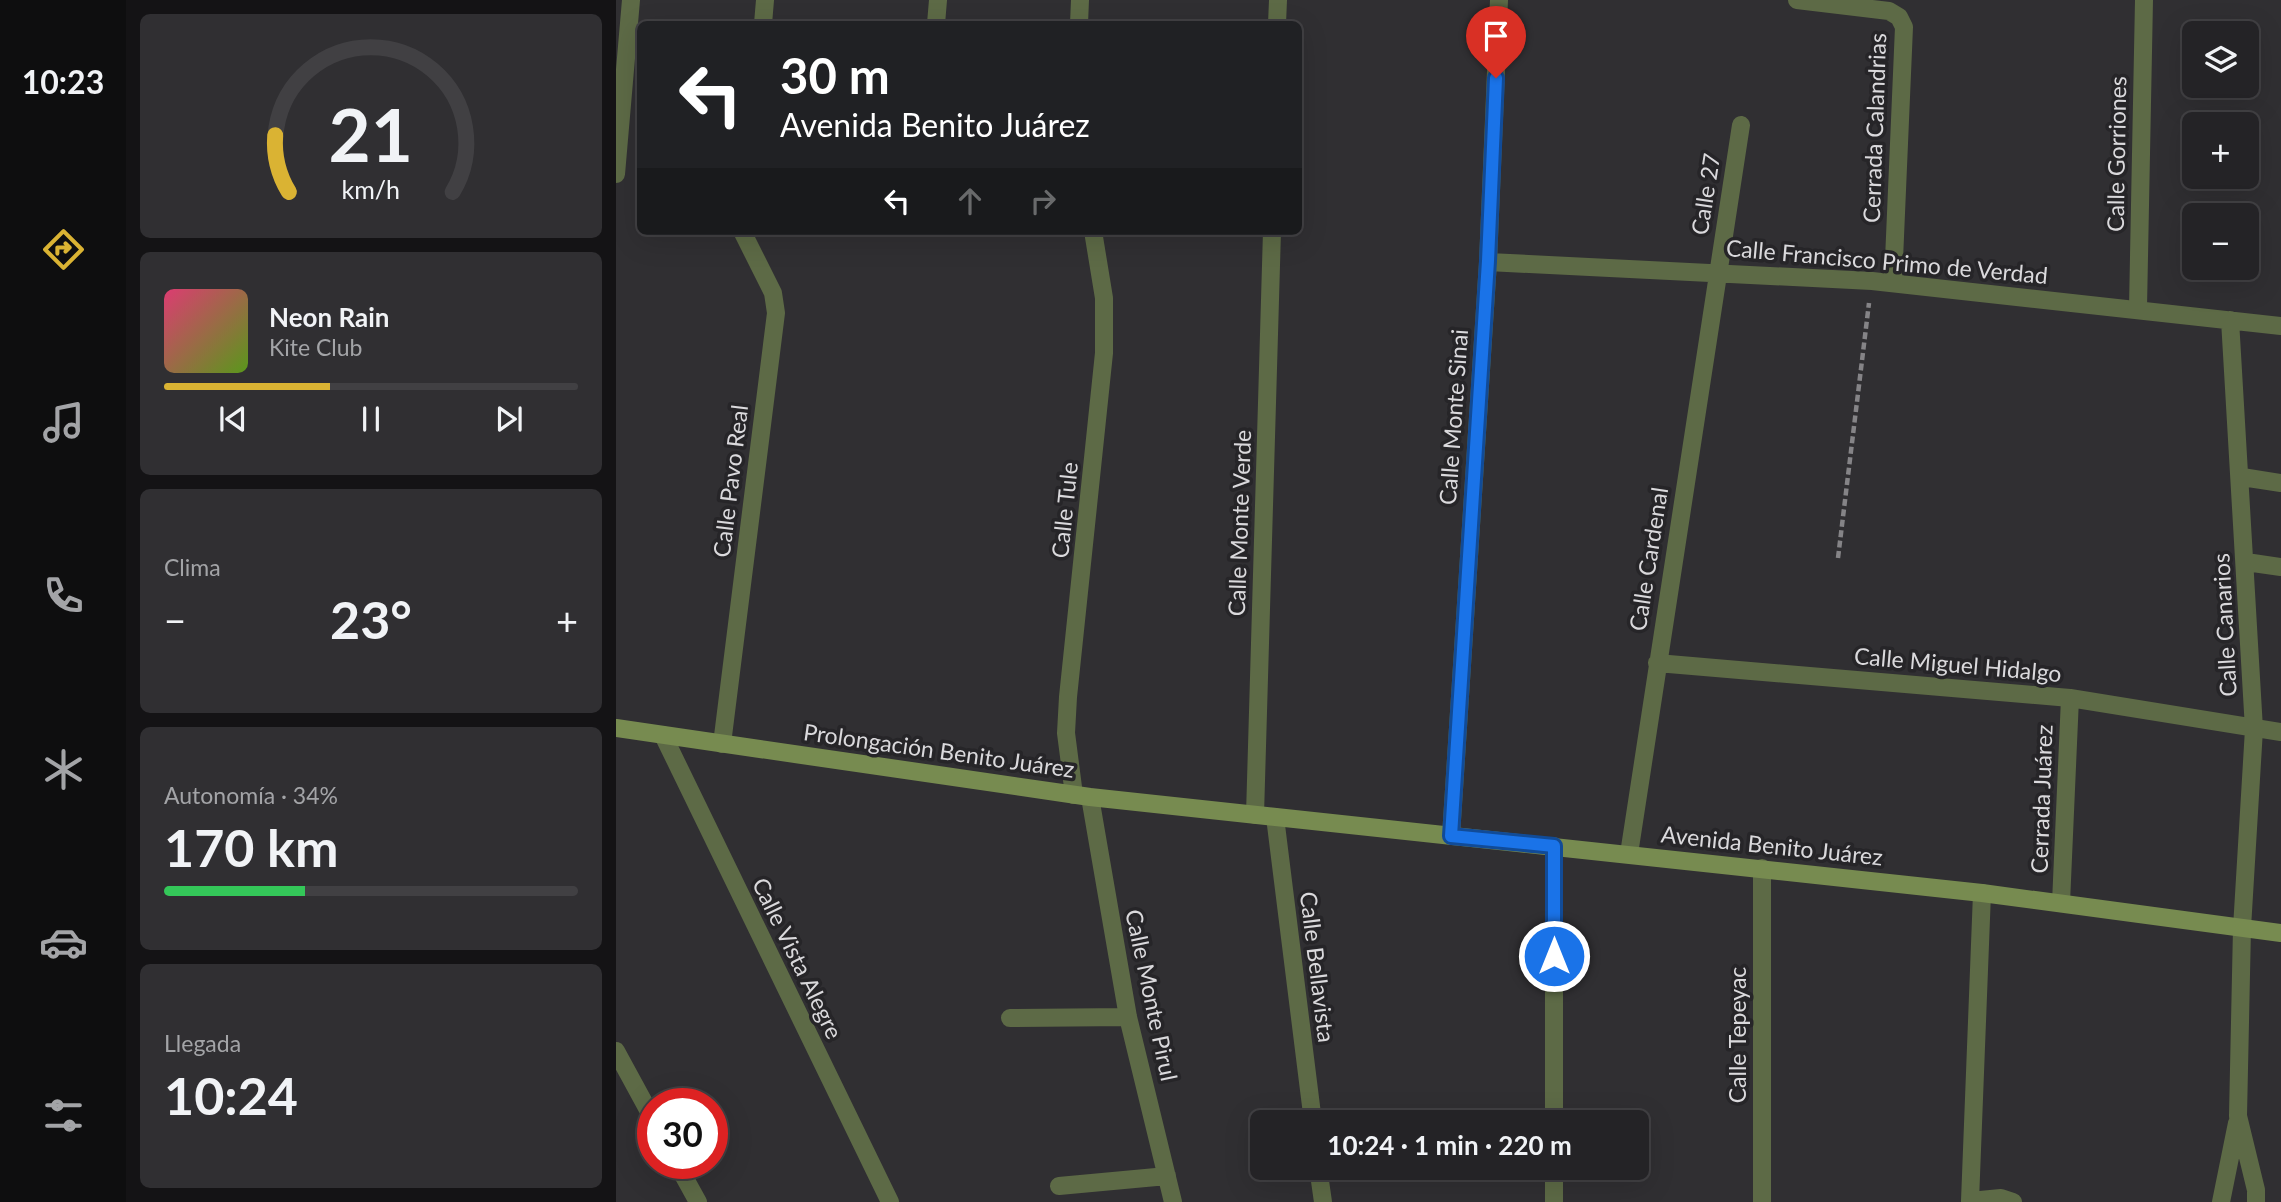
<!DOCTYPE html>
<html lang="es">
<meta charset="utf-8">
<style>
:root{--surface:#242326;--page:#302f32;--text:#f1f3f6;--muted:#a3a4a7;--line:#414043;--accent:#dab333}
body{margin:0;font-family:Lato,sans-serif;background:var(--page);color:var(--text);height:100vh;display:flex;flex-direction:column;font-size:26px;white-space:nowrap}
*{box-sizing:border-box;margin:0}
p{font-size:23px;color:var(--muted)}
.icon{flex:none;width:38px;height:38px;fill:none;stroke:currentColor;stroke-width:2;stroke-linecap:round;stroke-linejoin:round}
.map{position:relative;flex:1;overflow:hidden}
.sheet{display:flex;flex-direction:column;gap:14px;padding:14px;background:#141315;width:490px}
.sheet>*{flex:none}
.top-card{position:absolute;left:21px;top:21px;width:665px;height:214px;border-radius:10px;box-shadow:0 7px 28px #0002,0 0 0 2px var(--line);background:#202124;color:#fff;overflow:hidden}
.buttons{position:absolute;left:1566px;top:21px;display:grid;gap:14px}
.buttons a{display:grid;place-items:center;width:77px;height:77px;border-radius:10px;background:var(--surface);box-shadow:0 7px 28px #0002,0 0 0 2px var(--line);font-size:35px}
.speed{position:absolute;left:21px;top:1088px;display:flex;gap:14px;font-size:35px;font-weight:700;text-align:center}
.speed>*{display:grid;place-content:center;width:91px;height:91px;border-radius:50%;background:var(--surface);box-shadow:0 7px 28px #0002,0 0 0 2px var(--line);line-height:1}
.speed .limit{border:10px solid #d22;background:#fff;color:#111}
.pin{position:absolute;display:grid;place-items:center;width:60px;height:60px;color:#fff;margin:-72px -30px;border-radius:50% 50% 50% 0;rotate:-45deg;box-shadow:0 0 7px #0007}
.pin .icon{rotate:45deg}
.me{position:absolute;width:77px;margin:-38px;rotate:0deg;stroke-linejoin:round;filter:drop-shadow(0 0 5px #0008)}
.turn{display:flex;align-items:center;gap:24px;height:147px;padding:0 28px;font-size:32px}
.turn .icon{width:91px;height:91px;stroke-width:2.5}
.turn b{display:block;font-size:49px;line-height:60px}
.lanes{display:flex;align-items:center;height:66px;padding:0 28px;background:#0003;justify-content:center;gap:35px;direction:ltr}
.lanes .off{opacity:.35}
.big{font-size:52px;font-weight:700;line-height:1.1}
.sheet .widget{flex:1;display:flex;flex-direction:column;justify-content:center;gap:10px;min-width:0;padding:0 24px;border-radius:10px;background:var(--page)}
.sheet .dial{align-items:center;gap:0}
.dial svg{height:182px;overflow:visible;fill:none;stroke:var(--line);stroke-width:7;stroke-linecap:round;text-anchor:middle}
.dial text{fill:var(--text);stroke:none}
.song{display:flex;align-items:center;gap:21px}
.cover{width:84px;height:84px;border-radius:10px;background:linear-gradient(135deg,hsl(340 70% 55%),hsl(90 70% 35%))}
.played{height:7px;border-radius:4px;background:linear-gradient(90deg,var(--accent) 40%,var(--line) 40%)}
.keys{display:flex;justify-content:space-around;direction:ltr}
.heat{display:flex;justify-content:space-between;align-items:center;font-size:38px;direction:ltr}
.charge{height:10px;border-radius:5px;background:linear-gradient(90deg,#34c759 34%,var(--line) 0)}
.trip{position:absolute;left:634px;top:1110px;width:399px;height:70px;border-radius:10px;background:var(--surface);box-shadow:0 7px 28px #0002,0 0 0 2px var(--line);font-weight:700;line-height:70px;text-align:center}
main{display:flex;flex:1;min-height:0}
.tab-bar{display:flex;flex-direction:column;width:126px;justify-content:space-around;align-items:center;background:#0e0e0f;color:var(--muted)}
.tab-bar .icon{width:49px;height:49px}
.tab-bar .selected{color:var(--accent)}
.tab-bar b{font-size:32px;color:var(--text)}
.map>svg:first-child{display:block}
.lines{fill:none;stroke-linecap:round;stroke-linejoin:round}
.path{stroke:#858487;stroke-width:4.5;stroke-dasharray:7 3.5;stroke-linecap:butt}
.minor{stroke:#5d6a46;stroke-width:18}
.secondary{stroke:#778b50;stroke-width:18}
.route-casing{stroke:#114b97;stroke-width:18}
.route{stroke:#1a73e8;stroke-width:12}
.labels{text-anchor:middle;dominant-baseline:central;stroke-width:7;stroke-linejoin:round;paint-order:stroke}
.street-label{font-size:23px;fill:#dad9dc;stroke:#262528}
</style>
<main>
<nav class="tab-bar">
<b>10:23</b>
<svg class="icon selected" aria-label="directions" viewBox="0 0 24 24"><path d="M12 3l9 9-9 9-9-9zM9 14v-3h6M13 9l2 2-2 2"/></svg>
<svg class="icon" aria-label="music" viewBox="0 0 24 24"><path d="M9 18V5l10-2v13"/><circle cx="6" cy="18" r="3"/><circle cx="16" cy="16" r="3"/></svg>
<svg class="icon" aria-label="phone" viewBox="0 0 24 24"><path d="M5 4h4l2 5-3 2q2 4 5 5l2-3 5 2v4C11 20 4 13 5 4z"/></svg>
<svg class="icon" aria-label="climate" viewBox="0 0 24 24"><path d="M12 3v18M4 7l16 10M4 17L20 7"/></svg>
<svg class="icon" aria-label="car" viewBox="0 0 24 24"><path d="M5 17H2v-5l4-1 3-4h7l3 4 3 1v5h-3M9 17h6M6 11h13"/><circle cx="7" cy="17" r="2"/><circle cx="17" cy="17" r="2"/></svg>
<svg class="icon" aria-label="filters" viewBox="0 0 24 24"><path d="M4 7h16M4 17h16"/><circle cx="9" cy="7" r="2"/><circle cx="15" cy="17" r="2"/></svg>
</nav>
<section class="sheet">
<div class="widget dial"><svg viewBox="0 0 100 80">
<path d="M14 69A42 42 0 1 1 86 69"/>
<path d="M14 69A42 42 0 0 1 8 44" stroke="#dab333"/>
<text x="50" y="56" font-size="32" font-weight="700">21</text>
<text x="50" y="72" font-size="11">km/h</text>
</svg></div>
<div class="widget">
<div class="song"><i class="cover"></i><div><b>Neon Rain</b><p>Kite Club</p></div></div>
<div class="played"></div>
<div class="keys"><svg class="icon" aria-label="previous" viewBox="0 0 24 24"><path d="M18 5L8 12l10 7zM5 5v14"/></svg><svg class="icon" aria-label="pause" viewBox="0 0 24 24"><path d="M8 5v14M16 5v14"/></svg><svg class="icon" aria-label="next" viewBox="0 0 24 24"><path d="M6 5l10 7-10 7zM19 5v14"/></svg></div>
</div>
<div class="widget"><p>Clima</p>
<div class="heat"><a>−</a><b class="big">23°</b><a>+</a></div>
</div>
<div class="widget"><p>Autonomía · 34%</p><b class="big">170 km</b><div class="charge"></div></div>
<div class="widget"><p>Llegada</p><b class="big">10:24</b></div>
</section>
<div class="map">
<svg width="1665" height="1202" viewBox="0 0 1665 1202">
<rect width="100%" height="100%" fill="#302f32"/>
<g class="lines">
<path class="path" d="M 1222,558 L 1253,303"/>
<path class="minor" d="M 1181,0 L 1273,11 L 1283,17 L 1288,27 L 1277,283
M 147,24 L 149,0
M 320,24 L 322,0
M 463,24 L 464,0
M 661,24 L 662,0
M 0,174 L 15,0
M 872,262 L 1256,281 L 1665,326
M 1522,308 L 1528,0
M 1614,320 L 1638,729 L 1626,928 L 1622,1116 L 1640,1190 L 1640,1202
M 1626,477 L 1665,483
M 1630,562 L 1665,567
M 1041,663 L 1454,698 L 1665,732
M 47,735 L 274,1202
M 106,744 L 160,313 L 157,293 L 126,231
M 458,795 L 450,733 L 452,697 L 488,353 L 488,298 L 477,231
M 474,797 L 512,1017 L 557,1202
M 639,815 L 656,231
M 659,817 L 697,1122
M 835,836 L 872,262 L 883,0
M 1013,854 L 1125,125
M 1366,893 L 1354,1201 L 1385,1198 L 1397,1202
M 1445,903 L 1454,698
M 394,1018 L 512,1017
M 0,1051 L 37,1119
M 938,1122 L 938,846
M 61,1164 L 82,1202
M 702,1167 L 707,1202
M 443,1186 L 551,1176
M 938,1202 L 938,1167
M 1146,1202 L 1146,868
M 1605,1202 L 1621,1123"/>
<path class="secondary" d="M 0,728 L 474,797 L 1366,893 L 1665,933"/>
</g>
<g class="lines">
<defs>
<path id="route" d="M 880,78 L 872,261 L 835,836 L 938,846 L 938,956"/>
</defs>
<use href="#route" class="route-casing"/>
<use href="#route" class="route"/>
</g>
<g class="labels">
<g class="street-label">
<text transform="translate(1258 128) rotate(-88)">Cerrada Calandrias</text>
<text transform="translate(1500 154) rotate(-89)">Calle Gorriones</text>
<text transform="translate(1089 194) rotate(-81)">Calle 27</text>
<text transform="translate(1271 261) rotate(5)">Calle Francisco Primo de Verdad</text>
<text transform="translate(837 417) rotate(-86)">Calle Monte Sinai</text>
<text transform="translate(114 481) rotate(-83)">Calle Pavo Real</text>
<text transform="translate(448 510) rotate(-84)">Calle Tule</text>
<text transform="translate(623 523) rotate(-88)">Calle Monte Verde</text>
<text transform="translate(1032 559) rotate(-81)">Calle Cardenal</text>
<text transform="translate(1608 625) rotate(-93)">Calle Canarios</text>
<text transform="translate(1342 664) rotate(5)">Calle Miguel Hidalgo</text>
<text transform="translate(323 750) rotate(8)">Prolongación Benito Juárez</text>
<text transform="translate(1425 799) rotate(-88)">Cerrada Juárez</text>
<text transform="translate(1156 845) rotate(6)">Avenida Benito Juárez</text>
<text transform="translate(182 958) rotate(64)">Calle Vista Alegre</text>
<text transform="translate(702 967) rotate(83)">Calle Bellavista</text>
<text transform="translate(536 995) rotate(78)">Calle Monte Pirul</text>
<text transform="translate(1121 1035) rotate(-90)">Calle Tepeyac</text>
</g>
</g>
</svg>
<div class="buttons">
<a><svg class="icon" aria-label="layers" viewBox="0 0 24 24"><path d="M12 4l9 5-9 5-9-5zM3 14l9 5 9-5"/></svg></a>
<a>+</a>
<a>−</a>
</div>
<div class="speed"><div class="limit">30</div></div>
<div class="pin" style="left:880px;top:78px;background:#d93025"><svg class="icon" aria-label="arrive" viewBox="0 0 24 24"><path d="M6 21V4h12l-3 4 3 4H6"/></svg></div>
<svg class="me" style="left:938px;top:956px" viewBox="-20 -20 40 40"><circle r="17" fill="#1a73e8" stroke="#fff" stroke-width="3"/><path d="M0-11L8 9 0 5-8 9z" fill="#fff"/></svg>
<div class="trip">10:24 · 1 min · 220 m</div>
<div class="top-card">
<div class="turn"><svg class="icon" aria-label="left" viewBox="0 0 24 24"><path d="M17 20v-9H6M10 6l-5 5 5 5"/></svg><div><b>30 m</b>Avenida Benito Juárez</div></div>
<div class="lanes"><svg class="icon" aria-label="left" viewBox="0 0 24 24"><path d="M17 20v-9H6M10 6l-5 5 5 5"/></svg><svg class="icon off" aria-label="ahead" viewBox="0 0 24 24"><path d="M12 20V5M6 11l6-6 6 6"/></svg><svg class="icon off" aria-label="right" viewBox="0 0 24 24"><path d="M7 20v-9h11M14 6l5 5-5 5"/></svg></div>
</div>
</div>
</main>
